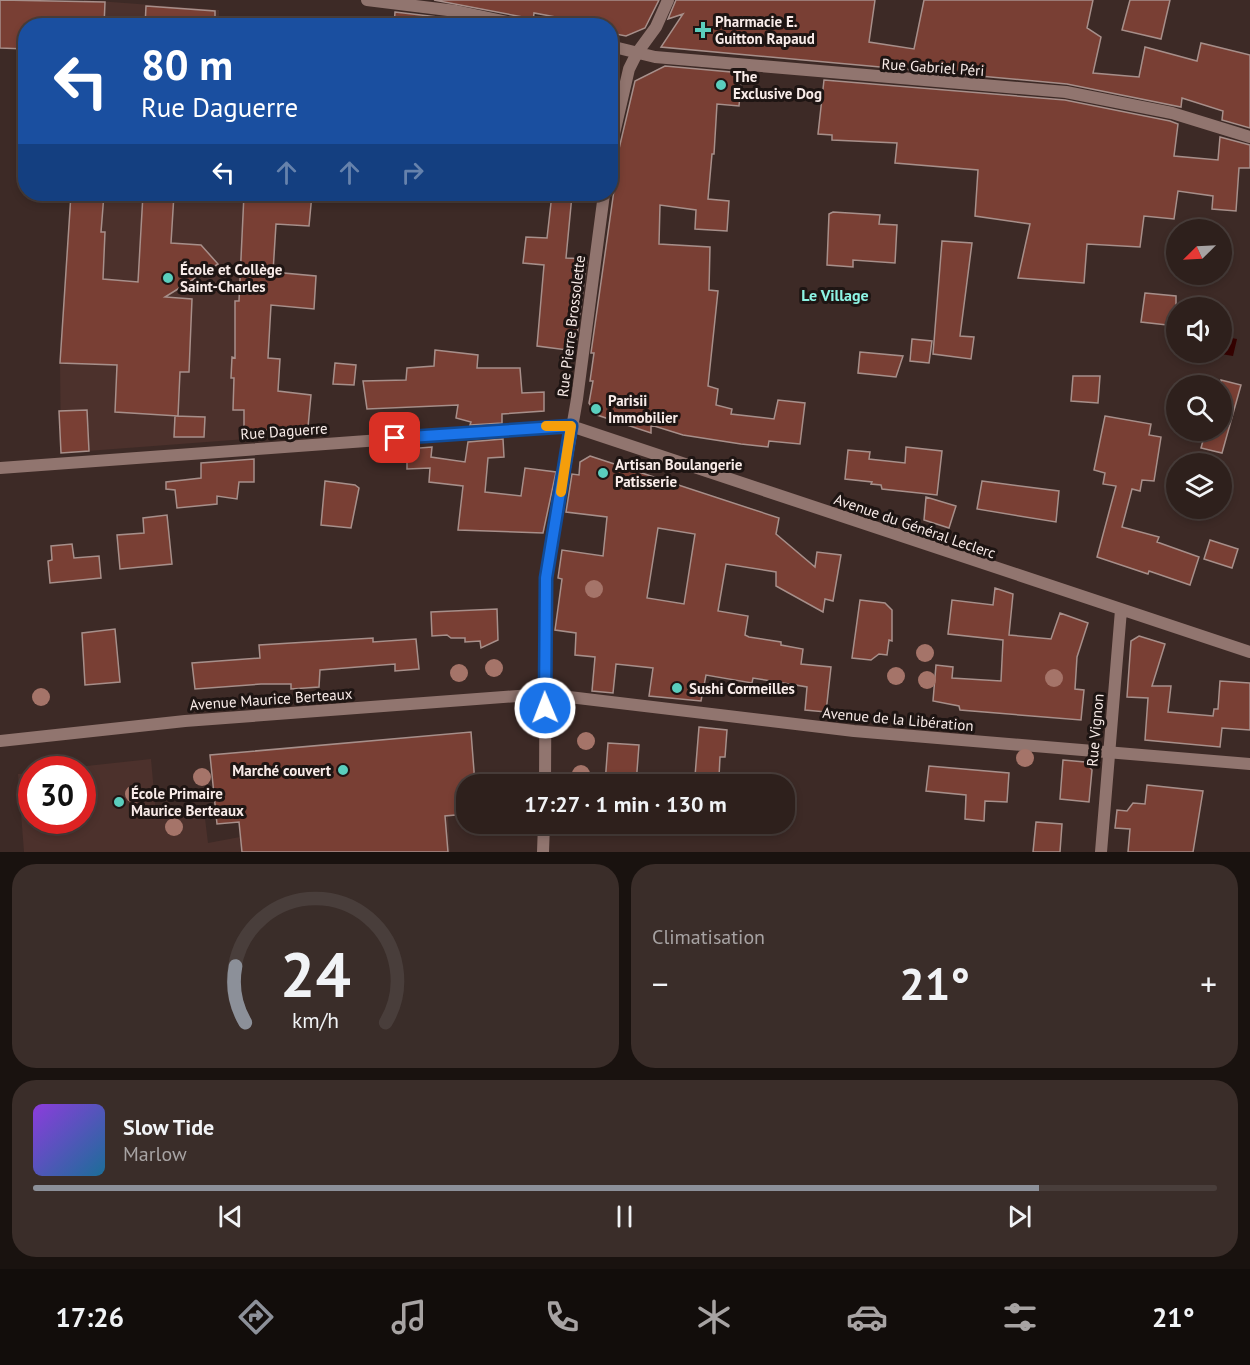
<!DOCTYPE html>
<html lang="fr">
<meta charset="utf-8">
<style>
:root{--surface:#2e201c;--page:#3a2d29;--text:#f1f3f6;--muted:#a7a3a3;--line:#493e3b;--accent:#8c9099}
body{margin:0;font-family:"PT Sans",sans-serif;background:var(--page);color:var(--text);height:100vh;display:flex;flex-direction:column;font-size:22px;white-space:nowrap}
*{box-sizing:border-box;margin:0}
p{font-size:20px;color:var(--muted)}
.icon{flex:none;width:33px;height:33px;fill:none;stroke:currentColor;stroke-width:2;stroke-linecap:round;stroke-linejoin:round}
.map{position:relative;height:852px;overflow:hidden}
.drawer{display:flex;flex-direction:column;gap:12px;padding:12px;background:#19120f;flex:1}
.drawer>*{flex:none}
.banner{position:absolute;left:18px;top:18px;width:600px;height:183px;border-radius:24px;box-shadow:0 3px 9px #0003,0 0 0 2px var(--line);background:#1a4fa0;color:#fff;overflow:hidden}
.needle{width:39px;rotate:246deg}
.fabs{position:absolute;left:1166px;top:219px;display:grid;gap:12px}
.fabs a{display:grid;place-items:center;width:66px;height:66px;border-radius:50%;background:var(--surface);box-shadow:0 3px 9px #0003,0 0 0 2px var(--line);font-size:30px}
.speed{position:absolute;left:18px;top:756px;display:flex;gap:12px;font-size:30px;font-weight:700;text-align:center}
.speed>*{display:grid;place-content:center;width:78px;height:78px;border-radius:50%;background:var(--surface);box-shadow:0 3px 9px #0003,0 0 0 2px var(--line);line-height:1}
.speed .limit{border:9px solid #d22;background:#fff;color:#111}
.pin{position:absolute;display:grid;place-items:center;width:51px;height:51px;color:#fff;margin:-26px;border-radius:12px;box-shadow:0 3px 9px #0006}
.me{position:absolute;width:66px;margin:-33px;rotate:359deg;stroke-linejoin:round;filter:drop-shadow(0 0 4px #0008)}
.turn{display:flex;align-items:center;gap:21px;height:126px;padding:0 24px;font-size:27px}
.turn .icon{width:78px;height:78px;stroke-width:2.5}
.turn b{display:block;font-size:42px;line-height:51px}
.lanes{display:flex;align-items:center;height:57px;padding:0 24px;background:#0003;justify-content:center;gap:30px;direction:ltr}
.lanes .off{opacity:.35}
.big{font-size:45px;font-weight:700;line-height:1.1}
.drawer .tile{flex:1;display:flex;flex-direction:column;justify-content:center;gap:9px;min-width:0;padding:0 21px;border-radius:24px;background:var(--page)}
.drawer .dial{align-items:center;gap:0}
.dial svg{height:156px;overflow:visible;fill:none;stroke:var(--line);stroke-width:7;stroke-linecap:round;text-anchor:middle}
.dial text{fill:var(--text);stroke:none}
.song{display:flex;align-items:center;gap:18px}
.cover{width:72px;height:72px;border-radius:9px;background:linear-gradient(135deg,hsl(270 70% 55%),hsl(200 70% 35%))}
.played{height:6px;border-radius:3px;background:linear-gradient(90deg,var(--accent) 85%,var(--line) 85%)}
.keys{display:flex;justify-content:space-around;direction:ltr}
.heat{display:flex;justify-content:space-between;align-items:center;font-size:33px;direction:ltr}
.drawer .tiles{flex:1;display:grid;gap:12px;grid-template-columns:1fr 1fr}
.tile:last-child{grid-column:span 2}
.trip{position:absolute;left:456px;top:774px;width:339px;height:60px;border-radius:24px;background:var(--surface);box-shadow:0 3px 9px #0003,0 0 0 2px var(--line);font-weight:700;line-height:60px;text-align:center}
.tabs{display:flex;height:96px;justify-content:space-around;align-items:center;background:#120d0b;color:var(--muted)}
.tabs .icon{width:42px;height:42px}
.tabs .on{color:var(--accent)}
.tabs b{font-size:27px;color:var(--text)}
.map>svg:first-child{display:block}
.built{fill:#4c312c}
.water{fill:#360200}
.building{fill:#793f34;stroke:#a78f8a;stroke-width:1.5;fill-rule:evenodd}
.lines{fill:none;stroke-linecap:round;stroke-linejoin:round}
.minor{stroke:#91756f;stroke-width:12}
.tertiary{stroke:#91756f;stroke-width:12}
.tree{fill:#a57469}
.route-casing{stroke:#114b97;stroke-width:15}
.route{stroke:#1a73e8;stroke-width:10}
.slow{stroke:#f59e0b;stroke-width:10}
.poi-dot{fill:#5acebd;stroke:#1e1513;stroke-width:2}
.labels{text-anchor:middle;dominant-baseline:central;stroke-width:6;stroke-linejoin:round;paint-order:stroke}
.poi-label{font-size:15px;font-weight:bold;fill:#f8ebe8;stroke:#1e1513;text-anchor:start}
.street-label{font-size:15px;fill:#f8ebe8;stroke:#1e1513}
.neighbourhood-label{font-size:16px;font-weight:bold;fill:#8df4e4;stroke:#1e1513}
</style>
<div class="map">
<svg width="1250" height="852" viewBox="0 0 1250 852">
<rect width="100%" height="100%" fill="#3d2a26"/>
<path class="built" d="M 84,0 L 219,10 L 219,25 L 82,26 Z
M 71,194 L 277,194 L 260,438 L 61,453 L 60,363 Z
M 151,759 L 156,815 L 204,810 L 208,843 L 240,837 L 448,817 L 450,852 L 24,852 L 18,774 L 31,773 L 32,820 L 82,820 L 82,770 L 59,769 Z"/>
<path class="water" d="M 1221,336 L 1237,339 L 1233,356 L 1215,353 L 1221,352 Z"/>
<path class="building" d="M 0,0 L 105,2 L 104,26 L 26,26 L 26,49 L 0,48 Z
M 434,0 L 659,0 L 645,28 L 626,36 L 610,33 L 610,26 L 571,26 L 572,20 L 534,13 L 533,22 L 528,18 Z
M 676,0 L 875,0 L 869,42 L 914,49 L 924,0 L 1093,0 L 1087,28 L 1101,37 L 1093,73 L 1139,77 L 1145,47 L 1197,61 L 1201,43 L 1250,55 L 1250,128 L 1222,120 L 1223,111 L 1182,98 L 1181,107 L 1067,84 L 661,47 L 683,14 L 668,19 Z
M 1130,0 L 1170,0 L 1161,39 L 1122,30 Z
M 146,6 L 215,11 L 215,26 L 145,26 Z
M 395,12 L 455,19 L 484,26 L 394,26 Z
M 665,66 L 742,73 L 739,106 L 717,104 L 714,154 L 712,154 L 708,199 L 729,201 L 727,231 L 695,229 L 696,210 L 660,205 L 659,244 L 710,247 L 709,290 L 718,291 L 708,386 L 718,389 L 716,405 L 732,409 L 731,414 L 774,419 L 778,400 L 805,403 L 800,444 L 769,441 L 768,447 L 741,444 L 683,435 L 651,425 L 651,433 L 597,415 L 589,403 L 593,381 L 590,381 L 594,353 L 591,353 L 615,183 L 610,183 L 610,159 L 618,153 L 635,81 Z
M 610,75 L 619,77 L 610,112 Z
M 824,80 L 1065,100 L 1170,121 L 1178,124 L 1174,156 L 1218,160 L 1220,137 L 1250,145 L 1250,168 L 1239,168 L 1236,211 L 1212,209 L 1213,196 L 1178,191 L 1174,219 L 1144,216 L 1140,247 L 1087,244 L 1084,283 L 1018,278 L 1030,224 L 975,216 L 978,170 L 895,163 L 897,143 L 832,140 L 832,135 L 818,134 Z
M 71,194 L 104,194 L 101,232 L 105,232 L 103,279 L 138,282 L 143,194 L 174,194 L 171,243 L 201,245 L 218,264 L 165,297 L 192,299 L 189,372 L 180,372 L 178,416 L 115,412 L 117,365 L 60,363 Z
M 244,194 L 312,194 L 309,226 L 276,224 L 273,272 L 316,276 L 314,309 L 271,305 L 268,358 L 280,359 L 278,391 L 311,395 L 308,427 L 244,432 L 244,410 L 233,410 L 234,378 L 231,378 L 232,357 L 235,358 L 235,301 L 239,301 Z
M 552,194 L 572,195 L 566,258 L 587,259 L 575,351 L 537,346 L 544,265 L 523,263 L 526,237 L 547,238 Z
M 833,212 L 880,215 L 879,224 L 897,225 L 895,263 L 853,260 L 853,267 L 827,265 L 829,214 Z
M 942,241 L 972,243 L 960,336 L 974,337 L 971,359 L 933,354 Z
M 1145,293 L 1176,296 L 1176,326 L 1141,322 Z
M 912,339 L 932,341 L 929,363 L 910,361 Z
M 435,350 L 478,355 L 477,368 L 520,368 L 522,393 L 544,392 L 544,411 L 502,414 L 502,423 L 470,425 L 471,422 L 456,418 L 458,405 L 367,409 L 363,381 L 406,380 L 407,368 L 434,366 Z
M 860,352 L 903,356 L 896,377 L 858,373 Z
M 335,363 L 356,365 L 354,385 L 333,384 Z
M 1073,376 L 1100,376 L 1098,403 L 1071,401 Z
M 1221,380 L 1241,385 L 1222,453 L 1201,448 L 1206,430 L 1221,430 Z
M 87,410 L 89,451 L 61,453 L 59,411 Z
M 175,416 L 205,417 L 204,437 L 174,437 Z
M 1105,416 L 1151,424 L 1149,435 L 1161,437 L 1154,481 L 1142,480 L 1140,491 L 1132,489 L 1122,527 L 1159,537 L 1157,542 L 1199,557 L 1190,585 L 1149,571 L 1148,574 L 1097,557 L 1116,486 L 1103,484 L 1105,473 L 1094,470 Z
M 503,439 L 504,457 L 488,458 L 485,492 L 521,496 L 525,468 L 556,472 L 543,533 L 458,530 L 463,486 L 429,482 L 430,468 L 407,469 L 407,449 L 432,447 L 431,457 L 465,462 L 468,442 Z
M 906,447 L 942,451 L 937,495 L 882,489 L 881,485 L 871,484 L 872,482 L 845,479 L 848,450 L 870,452 L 869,459 L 905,463 Z
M 590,456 L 779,518 L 776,534 L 815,567 L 817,552 L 841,555 L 833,601 L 825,599 L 823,612 L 776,586 L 776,572 L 726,564 L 718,611 L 748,616 L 745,635 L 749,637 L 781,642 L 781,645 L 803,649 L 801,664 L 831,667 L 826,712 L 805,710 L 807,687 L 753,678 L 752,683 L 706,675 L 701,701 L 649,696 L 653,668 L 616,664 L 613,693 L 592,691 L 595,657 L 575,655 L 576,633 L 555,630 L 562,579 L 558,578 L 562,550 L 603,556 L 607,517 L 566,512 L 572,474 L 579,475 L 580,462 ZM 658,528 L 695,534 L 684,604 L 647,598 Z
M 254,459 L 254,482 L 239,482 L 237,499 L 217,496 L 217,504 L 177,508 L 175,490 L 166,489 L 166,482 L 201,478 L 201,463 Z
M 325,481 L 355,485 L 359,488 L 351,528 L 321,525 Z
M 982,481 L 1059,491 L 1056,522 L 977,509 Z
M 926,497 L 956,506 L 949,528 L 924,520 Z
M 167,515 L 172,564 L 120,569 L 117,535 L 144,533 L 143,518 Z
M 1210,540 L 1238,549 L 1232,568 L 1204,559 Z
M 72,544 L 74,558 L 99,556 L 101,578 L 50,583 L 48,561 L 52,560 L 51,546 Z
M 995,588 L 1013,594 L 1009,635 L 1051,639 L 1060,613 L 1088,623 L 1077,657 L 1075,689 L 1084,690 L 1081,720 L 960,710 L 959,706 L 933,701 L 936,665 L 953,667 L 952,678 L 1001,681 L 1003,640 L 948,634 L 952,600 L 993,605 Z
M 860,600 L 885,603 L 892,610 L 892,641 L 889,640 L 887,655 L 879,654 L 871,660 L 852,658 Z
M 497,609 L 498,640 L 481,648 L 480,641 L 465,642 L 465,638 L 451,638 L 447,635 L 432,636 L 431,612 Z
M 115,629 L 120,682 L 85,685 L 82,633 Z
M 1139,636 L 1165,644 L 1152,686 L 1171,686 L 1168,712 L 1213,716 L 1214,709 L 1218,709 L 1220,681 L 1250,683 L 1250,730 L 1222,728 L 1220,747 L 1145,740 L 1148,698 L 1127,697 L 1131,641 Z
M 373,638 L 373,642 L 416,639 L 419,669 L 395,671 L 395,664 L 320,670 L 319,687 L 291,689 L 291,684 L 261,684 L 195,689 L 192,663 L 260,658 L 259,645 Z
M 699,727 L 727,730 L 725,757 L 720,757 L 719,777 L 695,776 Z
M 471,732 L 475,784 L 466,784 L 466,814 L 445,816 L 448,852 L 242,852 L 239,822 L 217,824 L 210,755 Z
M 608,743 L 639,745 L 636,784 L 605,784 Z
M 1063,760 L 1085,762 L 1092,770 L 1089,802 L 1060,799 Z
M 929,766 L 1009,773 L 1007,802 L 985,801 L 984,821 L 965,819 L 966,795 L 926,791 Z
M 1147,785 L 1203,791 L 1193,852 L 1128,852 L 1130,829 L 1115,828 L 1117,810 L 1127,811 L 1133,803 L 1145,804 Z
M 1036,822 L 1062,824 L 1060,852 L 1033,852 Z"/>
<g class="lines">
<path class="minor" d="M 367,0 L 456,11 L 526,26
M 610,46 L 655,57 L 1066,92 L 1172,113 L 1250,137
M 610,151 L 629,69 L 637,53 L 656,27 L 668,0
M 0,468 L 571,426 L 1250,652
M 545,784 L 546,578 L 577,399 L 604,194
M 543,852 L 544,824
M 1101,852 L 1121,610"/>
<path class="tertiary" d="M 0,741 L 185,721 L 544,694 L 854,731 L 1250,764"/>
</g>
<g class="tree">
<circle cx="594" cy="589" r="9"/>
<circle cx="925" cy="653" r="9"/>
<circle cx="494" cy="668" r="9"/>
<circle cx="459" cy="673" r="9"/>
<circle cx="896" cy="676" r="9"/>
<circle cx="1054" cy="678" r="9"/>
<circle cx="927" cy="680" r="9"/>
<circle cx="41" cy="697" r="9"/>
<circle cx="586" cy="741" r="9"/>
<circle cx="1025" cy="758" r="9"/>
<circle cx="581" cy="774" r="9"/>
<circle cx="202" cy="777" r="9"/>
<circle cx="134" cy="794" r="9"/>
<circle cx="174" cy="827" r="9"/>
</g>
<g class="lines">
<defs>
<path id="route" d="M 395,438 L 571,426 L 546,578 L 545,708"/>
</defs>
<use href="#route" class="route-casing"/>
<use href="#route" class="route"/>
<path class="slow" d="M 546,426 L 571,426 L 561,492"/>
</g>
<g class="poi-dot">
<path d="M700 21h6v6h6v6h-6v6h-6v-6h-6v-6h6z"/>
<circle cx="721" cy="85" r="6"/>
<circle cx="168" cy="278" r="6"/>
<circle cx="596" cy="409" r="6"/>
<circle cx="603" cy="473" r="6"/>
<circle cx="677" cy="688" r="6"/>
<circle cx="343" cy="770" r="6"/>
<circle cx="119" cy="802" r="6"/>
</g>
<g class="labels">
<g class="poi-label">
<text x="715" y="21">Pharmacie E.<tspan x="715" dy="17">Guitton Rapaud</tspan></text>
<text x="733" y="76">The<tspan x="733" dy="17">Exclusive Dog</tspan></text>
<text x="180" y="269">École et Collège<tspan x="180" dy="17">Saint-Charles</tspan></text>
<text x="608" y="400">Parisii<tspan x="608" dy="17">Immobilier</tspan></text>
<text x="615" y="464">Artisan Boulangerie<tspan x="615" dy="17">Patisserie</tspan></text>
<text x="689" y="688">Sushi Cormeilles</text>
<text x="331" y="770" text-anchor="end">Marché couvert</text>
<text x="131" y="793">École Primaire<tspan x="131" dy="17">Maurice Berteaux</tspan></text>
</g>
<g class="street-label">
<text transform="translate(933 67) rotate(4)">Rue Gabriel Péri</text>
<text transform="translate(571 326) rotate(-83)">Rue Pierre Brossolette</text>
<text transform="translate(284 431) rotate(-4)">Rue Daguerre</text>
<text transform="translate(915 526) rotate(19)">Avenue du Général Leclerc</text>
<text transform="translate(271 699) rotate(-4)">Avenue Maurice Berteaux</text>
<text transform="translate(898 719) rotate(5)">Avenue de la Libération</text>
<text transform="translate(1095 730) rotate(-85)">Rue Vignon</text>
</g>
<g class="neighbourhood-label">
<text x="835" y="295">Le Village</text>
</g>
</g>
</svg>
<div class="fabs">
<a><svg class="needle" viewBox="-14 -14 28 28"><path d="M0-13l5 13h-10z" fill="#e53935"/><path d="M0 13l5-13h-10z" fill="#a7a3a3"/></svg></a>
<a><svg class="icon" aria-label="sound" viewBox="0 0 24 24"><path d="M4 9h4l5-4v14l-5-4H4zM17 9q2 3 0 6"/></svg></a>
<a><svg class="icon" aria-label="search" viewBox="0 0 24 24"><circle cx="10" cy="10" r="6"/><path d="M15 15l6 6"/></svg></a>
<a><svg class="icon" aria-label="layers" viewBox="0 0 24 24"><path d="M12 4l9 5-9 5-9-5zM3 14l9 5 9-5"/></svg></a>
</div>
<div class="speed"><div class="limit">30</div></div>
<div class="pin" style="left:395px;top:438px;background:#d93025"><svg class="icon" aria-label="arrive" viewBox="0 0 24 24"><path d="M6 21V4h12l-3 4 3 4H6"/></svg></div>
<svg class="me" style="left:545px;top:708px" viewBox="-20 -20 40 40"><circle r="17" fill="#1a73e8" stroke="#fff" stroke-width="3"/><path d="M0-11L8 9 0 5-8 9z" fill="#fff"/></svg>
<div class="trip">17:27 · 1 min · 130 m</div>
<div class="banner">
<div class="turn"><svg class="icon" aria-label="left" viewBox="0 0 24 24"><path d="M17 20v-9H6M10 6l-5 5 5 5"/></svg><div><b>80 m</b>Rue Daguerre</div></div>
<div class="lanes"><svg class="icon" aria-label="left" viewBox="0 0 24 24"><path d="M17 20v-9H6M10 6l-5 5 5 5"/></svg><svg class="icon off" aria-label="ahead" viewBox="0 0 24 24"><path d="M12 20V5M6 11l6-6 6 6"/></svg><svg class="icon off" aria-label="ahead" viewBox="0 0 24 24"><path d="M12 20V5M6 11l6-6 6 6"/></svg><svg class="icon off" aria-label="right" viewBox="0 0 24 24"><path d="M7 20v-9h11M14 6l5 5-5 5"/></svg></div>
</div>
</div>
<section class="drawer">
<div class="tiles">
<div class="tile dial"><svg viewBox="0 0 100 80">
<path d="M14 69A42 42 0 1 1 86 69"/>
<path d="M14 69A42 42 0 0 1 9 40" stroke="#8c9099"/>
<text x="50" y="56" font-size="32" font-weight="700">24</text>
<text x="50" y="72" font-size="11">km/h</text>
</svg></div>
<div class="tile"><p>Climatisation</p>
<div class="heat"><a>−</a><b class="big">21°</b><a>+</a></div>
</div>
<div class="tile">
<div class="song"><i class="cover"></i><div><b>Slow Tide</b><p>Marlow</p></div></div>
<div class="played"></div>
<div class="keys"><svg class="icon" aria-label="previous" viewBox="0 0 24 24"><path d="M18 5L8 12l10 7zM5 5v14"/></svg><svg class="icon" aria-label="pause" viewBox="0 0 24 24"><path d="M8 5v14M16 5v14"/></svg><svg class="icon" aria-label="next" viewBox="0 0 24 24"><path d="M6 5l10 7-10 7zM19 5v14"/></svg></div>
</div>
</div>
</section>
<nav class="tabs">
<b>17:26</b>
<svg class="icon on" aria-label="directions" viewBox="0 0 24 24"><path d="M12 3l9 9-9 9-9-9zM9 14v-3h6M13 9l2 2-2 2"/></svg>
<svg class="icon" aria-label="music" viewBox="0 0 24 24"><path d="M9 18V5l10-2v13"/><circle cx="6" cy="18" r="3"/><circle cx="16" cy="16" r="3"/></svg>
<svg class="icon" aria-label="phone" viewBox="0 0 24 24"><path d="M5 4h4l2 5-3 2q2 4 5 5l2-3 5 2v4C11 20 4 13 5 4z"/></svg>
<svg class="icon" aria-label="climate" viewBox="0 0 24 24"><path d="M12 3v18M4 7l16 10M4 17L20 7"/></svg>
<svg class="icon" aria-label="car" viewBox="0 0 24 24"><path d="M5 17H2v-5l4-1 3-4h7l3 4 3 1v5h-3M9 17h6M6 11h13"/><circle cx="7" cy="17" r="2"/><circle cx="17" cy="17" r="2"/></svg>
<svg class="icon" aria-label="filters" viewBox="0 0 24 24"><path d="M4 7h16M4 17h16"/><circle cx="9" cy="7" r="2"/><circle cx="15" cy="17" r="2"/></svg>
<b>21°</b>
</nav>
